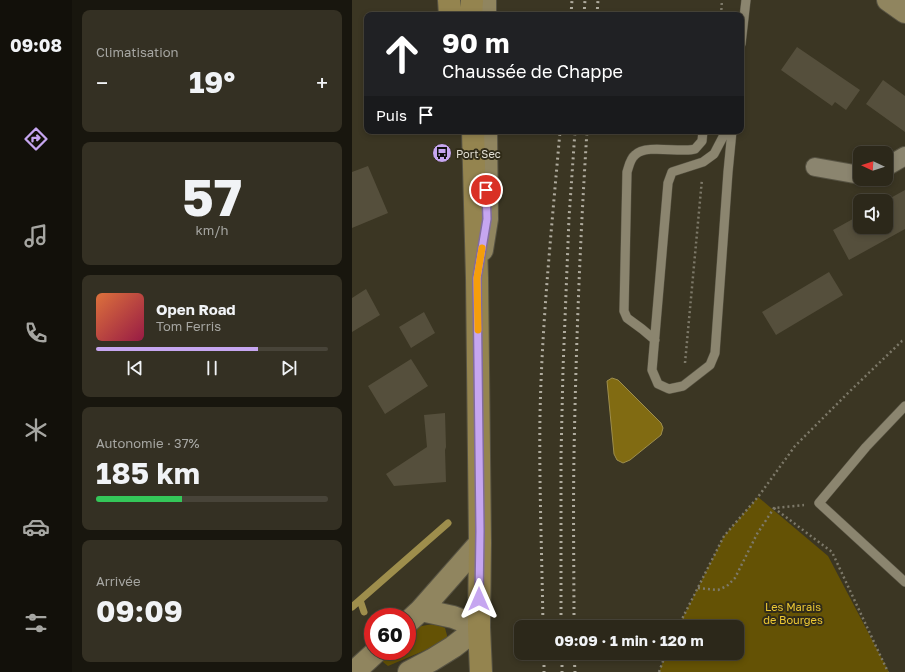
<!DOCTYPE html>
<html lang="fr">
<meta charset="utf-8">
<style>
:root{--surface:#2c281a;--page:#343023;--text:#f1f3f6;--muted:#a6a6a2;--line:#484439;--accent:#c6a6f0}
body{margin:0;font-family:"Golos Text",sans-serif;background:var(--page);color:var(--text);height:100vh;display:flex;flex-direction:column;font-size:15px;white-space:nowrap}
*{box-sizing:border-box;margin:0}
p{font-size:13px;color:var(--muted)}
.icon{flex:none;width:22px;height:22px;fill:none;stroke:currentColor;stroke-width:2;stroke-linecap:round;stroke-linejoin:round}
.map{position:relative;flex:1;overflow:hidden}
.panel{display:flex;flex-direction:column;gap:10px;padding:10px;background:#18160e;width:280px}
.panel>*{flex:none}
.hud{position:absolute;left:12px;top:12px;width:380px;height:122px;border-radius:8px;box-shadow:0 2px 6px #0003,0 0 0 1px var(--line);background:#202124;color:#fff;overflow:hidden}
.needle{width:26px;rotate:274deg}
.tools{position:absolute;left:501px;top:146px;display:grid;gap:8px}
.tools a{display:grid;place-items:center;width:40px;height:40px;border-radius:8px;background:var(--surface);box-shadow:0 2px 6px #0003,0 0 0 1px var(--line);font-size:20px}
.speed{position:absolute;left:12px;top:608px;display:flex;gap:8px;font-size:20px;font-weight:700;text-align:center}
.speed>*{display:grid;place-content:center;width:52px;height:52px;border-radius:50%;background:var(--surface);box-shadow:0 2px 6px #0003,0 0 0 1px var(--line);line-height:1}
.speed .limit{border:6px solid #d22;background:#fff;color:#111}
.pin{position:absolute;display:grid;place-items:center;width:34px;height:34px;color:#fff;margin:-17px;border:2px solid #fff;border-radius:50%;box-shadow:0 1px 4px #0007}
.me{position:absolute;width:44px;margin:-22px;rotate:0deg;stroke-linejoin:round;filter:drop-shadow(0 0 3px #0008)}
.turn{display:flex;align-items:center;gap:14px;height:84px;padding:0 12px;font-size:18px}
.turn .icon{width:52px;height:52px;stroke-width:2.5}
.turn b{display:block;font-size:28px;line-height:34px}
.then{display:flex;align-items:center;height:38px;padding:0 12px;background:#0003;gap:8px;font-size:15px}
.big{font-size:30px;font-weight:700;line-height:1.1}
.panel .widget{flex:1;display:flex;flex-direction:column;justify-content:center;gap:6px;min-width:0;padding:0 14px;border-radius:8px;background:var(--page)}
.panel .dial{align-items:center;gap:0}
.dial b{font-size:52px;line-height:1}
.song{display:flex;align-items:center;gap:12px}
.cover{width:48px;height:48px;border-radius:6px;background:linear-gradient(135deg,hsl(20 70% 55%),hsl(340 70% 35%))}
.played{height:4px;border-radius:2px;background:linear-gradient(90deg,var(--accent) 70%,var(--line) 70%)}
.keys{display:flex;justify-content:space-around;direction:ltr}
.heat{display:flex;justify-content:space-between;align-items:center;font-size:22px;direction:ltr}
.charge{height:6px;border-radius:3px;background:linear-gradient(90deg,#34c759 37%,var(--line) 0)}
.trip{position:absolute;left:162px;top:620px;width:230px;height:40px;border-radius:8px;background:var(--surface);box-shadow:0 2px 6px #0003,0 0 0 1px var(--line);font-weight:700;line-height:40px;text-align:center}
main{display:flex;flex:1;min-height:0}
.tab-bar{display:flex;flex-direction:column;width:72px;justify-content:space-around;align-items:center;background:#12100a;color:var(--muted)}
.tab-bar .icon{width:28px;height:28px}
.tab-bar .on{color:var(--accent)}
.tab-bar b{font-size:18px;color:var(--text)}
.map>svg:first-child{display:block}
.green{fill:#645205}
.water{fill:#816b12;stroke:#9e8e4c}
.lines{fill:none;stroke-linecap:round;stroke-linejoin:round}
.stream{stroke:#9e8e4c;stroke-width:7}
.building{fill:#554f3c}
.service-casing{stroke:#575343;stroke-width:10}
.minor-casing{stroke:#575343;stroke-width:20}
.secondary-casing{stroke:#575343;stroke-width:24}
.primary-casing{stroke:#575343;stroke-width:24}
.path{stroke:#7d7969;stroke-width:2.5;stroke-dasharray:2 3;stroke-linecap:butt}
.service{stroke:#8b856f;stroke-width:9}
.minor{stroke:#8b856f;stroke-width:18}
.secondary{stroke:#90855f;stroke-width:22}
.primary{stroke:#94844f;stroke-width:22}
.rail{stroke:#b0ac9f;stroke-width:3;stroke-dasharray:2 4;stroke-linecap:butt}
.route-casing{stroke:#816c9c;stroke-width:10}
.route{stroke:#c6a6f0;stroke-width:7}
.slow{stroke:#f59e0b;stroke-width:7}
.labels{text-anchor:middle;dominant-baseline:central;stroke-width:4;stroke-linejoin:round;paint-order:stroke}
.poi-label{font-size:11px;fill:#e1ded3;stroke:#312c19;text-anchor:start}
.park-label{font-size:11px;fill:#edc833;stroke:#312c19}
</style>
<main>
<nav class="tab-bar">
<b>09:08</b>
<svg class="icon on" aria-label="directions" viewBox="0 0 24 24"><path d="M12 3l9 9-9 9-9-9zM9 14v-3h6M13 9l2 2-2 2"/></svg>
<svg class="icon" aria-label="music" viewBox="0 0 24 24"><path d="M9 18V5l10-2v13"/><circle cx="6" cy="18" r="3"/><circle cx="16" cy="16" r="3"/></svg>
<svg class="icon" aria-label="phone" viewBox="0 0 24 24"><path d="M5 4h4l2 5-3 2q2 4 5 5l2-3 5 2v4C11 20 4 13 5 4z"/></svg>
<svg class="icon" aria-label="climate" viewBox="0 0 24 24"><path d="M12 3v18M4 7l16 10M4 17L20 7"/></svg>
<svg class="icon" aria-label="car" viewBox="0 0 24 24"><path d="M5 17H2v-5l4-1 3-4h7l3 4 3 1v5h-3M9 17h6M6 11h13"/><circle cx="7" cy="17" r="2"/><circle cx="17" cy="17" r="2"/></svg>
<svg class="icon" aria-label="filters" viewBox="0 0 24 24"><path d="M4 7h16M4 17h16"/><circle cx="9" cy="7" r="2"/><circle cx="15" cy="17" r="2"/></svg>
</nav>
<section class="panel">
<div class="widget"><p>Climatisation</p>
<div class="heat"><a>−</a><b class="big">19°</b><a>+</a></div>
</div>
<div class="widget dial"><b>57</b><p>km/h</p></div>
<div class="widget">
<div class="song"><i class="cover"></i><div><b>Open Road</b><p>Tom Ferris</p></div></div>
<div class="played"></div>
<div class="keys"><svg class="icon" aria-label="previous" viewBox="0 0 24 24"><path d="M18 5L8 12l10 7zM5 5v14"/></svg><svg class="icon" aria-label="pause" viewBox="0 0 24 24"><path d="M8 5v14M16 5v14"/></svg><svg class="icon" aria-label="next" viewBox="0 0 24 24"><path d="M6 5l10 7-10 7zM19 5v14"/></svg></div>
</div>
<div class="widget"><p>Autonomie · 37%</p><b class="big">185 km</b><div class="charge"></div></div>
<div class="widget"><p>Arrivée</p><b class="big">09:09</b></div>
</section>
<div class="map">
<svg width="553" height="672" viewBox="0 0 553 672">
<rect width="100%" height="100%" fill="#3b3623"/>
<path class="green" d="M 406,497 L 476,556 L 537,672 L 307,672 L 314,653 L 385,653 L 385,627 L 326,627 L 372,536 Z
M 84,624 L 93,628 L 96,639 L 90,643 L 36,666 L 31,662 L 31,654 L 34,651 L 55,651 L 55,633 C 63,626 74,625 84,624 Z"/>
<path class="water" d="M 260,378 L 266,380 L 309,423 L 311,428 L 309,435 L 278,460 L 271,463 L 265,460 L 262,454 L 255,381 Z"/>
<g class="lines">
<path class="stream" d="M 8,600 L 96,523
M 0,607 L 8,600 L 12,612"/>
</g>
<path class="building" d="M 445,47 L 508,90 L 494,110 L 483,102 L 480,106 L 429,70 Z
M 531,80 L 553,96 L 553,132 L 514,104 Z
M 16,166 L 36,213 L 0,228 L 0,172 Z
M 553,190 L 553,229 L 497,260 L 481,230 L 508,215 L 508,227 L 534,227 L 534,201 L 533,201 Z
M 477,272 L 491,295 L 424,335 L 410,312 Z
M 14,289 L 28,315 L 0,332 L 0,298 Z
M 72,312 L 83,333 L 59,348 L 47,327 Z
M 59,359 L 76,386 L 33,414 L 16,386 Z
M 93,413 L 94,447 L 93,450 L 94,482 L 42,486 L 34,474 L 75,447 L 72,415 Z"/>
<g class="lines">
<defs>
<path id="service" d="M 389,44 L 394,0
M 374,131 L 362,154 L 351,162 L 320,172 L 316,183 L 300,370 L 306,384 L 317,389 L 331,386 L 358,365 L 363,353 L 376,172 L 380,131
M 303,340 L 290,329 L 275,318 L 272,311 L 275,172 C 277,166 278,159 283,155 C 292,145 321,151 333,150 C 336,150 340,150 343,149 L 350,141 L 351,131
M 553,406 L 514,447 L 467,503 L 553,582"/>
<path id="minor" d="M 463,167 L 508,175
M 534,167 L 553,156"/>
<path id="secondary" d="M 133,0 L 133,15
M 536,0 L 553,12
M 130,250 L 135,219 L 134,131
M 69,610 L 101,617 L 127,627
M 55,623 L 69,610 L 128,543
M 2,672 L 25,651
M 57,672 L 80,660 L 101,647 L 127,627"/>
<path id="primary" d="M 97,0 L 98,15
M 119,15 L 120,0
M 121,131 L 125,278 L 128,543 L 127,627 L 129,672"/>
</defs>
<use href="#service" class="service-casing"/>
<use href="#minor" class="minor-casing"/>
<use href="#secondary" class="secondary-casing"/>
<use href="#primary" class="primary-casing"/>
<path class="path" d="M 369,15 L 370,0
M 333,363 L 350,179
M 422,508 L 480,552 L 536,672
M 346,588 L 366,590 L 375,586 L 383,578 L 405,534 L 422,508 L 452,505
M 326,627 L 372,536 L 406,497 L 443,446 L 497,392 L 550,341 L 553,340
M 307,672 L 314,653"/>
<use href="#service" class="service"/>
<use href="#minor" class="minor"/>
<use href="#secondary" class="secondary"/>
<use href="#primary" class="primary"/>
<path class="rail" d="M 219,15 L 220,0
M 232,15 L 233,0
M 245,15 L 246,0
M 191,627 C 190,556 187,486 188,415 C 190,320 200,225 208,131
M 209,627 L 209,456 L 211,369 L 217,218 L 223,131
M 222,627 C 222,570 221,512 222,454 C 224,347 228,239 235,131
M 192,653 L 192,672
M 210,653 L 210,672
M 222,653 L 223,672"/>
</g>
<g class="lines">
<defs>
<path id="route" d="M 127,599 L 128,531 L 125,278 L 135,219 L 134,190"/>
</defs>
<use href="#route" class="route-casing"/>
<use href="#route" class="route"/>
<path class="slow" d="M 126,330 L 125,278 L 130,248"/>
</g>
<defs>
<symbol id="bus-disc" viewBox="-11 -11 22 22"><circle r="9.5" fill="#c6a6f0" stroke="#312c19"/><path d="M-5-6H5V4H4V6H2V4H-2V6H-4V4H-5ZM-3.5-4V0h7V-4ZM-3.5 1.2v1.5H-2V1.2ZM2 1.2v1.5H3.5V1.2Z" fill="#111"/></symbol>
</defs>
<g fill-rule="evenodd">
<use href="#bus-disc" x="79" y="142" width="22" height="22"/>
</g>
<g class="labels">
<g class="poi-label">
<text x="104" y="153">Port Sec</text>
</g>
<g class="park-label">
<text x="441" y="606">Les Marais<tspan x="441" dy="13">de Bourges</tspan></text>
</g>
</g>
</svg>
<div class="tools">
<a><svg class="needle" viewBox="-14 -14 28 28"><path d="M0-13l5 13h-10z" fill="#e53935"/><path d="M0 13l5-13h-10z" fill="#a6a6a2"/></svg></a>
<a><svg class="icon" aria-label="sound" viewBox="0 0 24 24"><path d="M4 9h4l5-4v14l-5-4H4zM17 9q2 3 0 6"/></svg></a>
</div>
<div class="speed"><div class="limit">60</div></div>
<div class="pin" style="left:134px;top:190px;background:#d93025"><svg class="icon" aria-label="arrive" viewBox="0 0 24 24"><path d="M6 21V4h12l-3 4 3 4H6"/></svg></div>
<svg class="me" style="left:127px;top:599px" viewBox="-20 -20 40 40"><path d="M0-17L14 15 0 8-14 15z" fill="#c6a6f0" stroke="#fff" stroke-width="4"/></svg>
<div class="trip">09:09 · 1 min · 120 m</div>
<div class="hud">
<div class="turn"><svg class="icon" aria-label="ahead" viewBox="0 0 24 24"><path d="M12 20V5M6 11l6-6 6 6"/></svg><div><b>90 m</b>Chaussée de Chappe</div></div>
<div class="then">Puis<svg class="icon" aria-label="arrive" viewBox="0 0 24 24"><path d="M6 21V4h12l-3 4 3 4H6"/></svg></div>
</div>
</div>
</main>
